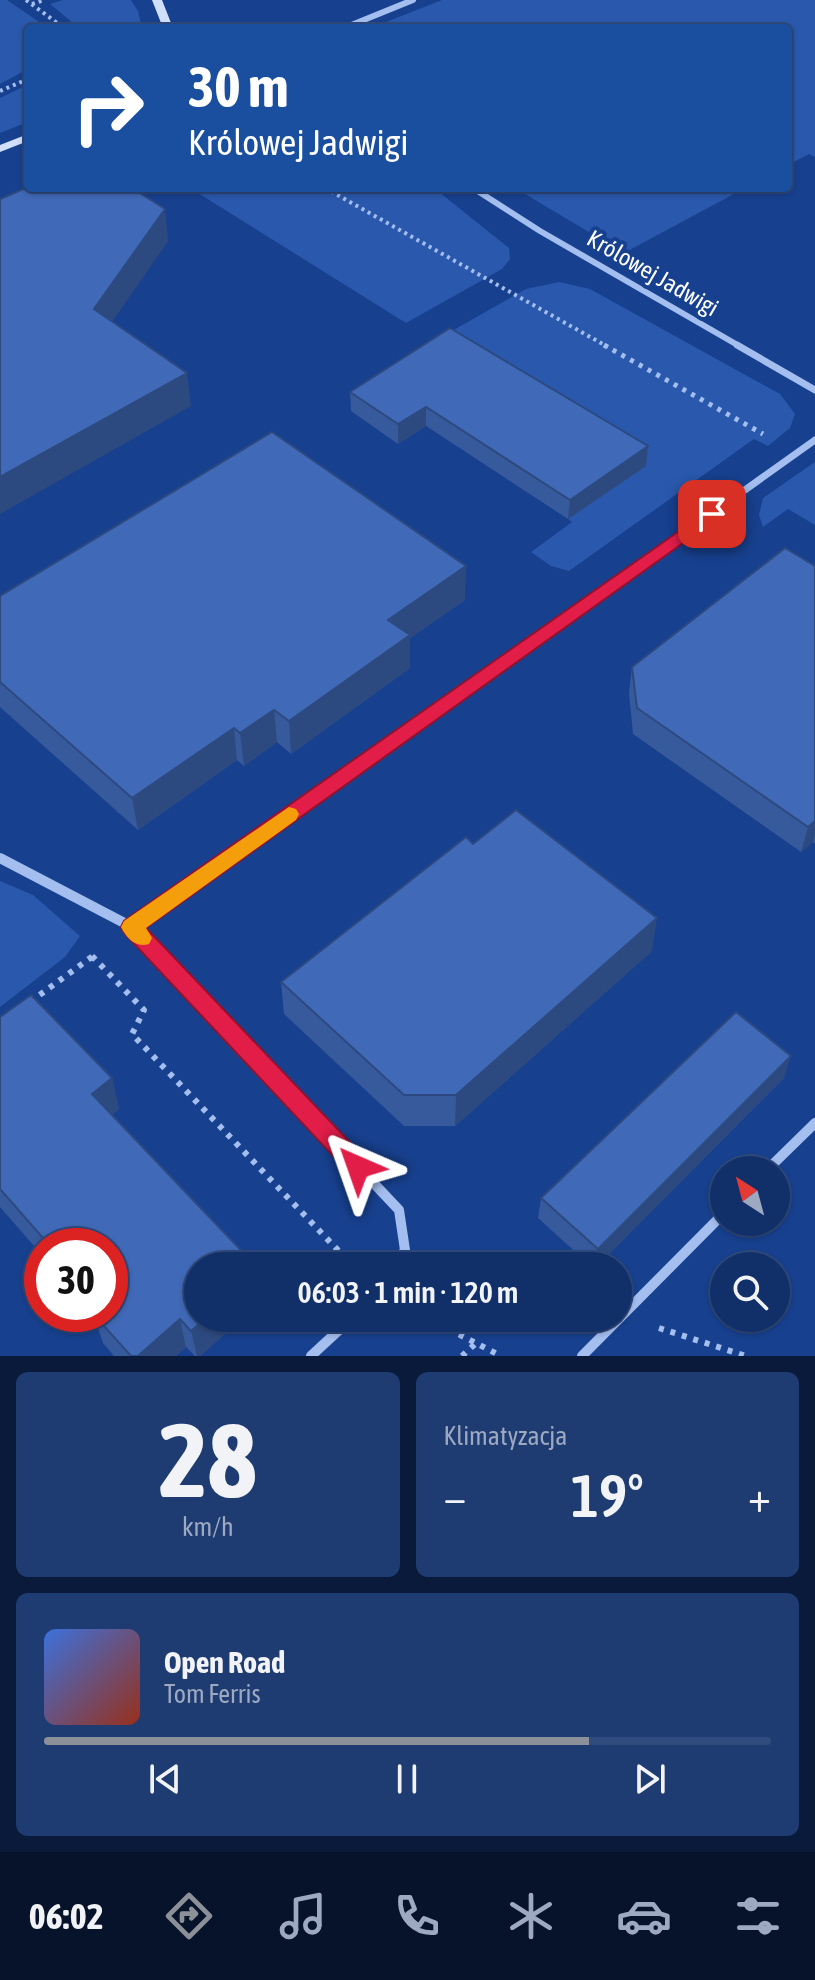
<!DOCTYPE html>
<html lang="pl">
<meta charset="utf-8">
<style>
:root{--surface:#11306a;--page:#1e3c72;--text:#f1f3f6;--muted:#9ca9c1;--line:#304b7e;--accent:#8c9099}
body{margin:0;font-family:"Asap Condensed",sans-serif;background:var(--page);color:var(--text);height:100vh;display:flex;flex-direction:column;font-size:30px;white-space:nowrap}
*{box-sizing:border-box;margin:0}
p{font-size:26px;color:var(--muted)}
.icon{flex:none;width:44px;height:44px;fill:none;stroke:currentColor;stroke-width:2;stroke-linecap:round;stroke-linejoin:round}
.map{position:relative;height:1356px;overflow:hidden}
.side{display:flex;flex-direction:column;gap:16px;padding:16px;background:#091a3a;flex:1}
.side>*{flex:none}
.top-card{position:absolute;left:24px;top:24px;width:768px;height:168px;border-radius:8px;box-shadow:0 2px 6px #0004,0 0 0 2px var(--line);background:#1a4fa0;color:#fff;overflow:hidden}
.needle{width:52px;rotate:324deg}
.buttons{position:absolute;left:710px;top:1156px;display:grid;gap:16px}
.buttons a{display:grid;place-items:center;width:80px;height:80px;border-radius:50%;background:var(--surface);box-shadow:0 2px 6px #0004,0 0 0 2px var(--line);font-size:40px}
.speed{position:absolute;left:24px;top:1228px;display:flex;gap:16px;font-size:40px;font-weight:700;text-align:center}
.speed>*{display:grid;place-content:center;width:104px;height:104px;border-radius:50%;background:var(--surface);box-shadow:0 2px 6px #0004,0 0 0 2px var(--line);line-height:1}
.speed .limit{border:12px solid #d22;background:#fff;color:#111}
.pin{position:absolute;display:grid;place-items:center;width:68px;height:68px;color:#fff;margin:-34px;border-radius:16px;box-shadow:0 4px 12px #0006}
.me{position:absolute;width:88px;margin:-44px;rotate:317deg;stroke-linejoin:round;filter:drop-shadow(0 0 6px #0008)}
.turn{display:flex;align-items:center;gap:28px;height:168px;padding:0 32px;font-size:36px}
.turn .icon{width:104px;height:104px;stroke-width:2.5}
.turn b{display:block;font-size:56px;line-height:68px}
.big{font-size:60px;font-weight:600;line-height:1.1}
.side .card{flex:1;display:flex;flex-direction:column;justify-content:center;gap:12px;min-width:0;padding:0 28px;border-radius:12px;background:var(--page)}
.side .dial{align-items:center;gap:0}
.dial b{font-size:104px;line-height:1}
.song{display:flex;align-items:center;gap:24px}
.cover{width:96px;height:96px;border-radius:12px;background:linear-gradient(135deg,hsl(220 70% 55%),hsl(10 70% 35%))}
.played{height:8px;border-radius:4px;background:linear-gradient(90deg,var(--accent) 75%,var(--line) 75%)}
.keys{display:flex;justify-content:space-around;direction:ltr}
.heat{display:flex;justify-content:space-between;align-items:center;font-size:44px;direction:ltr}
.side .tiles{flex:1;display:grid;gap:16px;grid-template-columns:1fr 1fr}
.card:last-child{grid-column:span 2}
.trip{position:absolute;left:184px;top:1252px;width:448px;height:80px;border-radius:40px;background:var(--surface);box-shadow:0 2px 6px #0004,0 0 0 2px var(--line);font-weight:600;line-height:80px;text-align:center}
.menu{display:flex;height:128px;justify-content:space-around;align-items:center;background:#07132a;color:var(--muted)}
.menu .icon{width:56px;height:56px}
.menu .current{color:var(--accent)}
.menu b{font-size:36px;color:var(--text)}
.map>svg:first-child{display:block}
.green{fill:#2a58ac}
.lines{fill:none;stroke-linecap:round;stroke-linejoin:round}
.path-far2{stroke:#a3beef;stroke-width:4;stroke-dasharray:3 4;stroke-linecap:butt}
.path-far1{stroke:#a3beef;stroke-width:5;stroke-dasharray:4 6;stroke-linecap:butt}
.path{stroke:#a3beef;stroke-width:6;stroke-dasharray:5 7;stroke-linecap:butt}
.street-far2{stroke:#a3beef;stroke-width:6}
.street-far1{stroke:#a3beef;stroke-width:7}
.street{stroke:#a3beef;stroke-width:10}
.secondary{fill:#d1dffb;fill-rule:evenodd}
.wall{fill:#375a9d}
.shaded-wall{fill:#2d4a80}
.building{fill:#4069b7;stroke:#2d4a80;stroke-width:2}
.route{fill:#e11d48;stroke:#92132f;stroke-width:2}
.slow{fill:#f59e0b}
.labels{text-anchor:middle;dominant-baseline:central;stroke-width:8;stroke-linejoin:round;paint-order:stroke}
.far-street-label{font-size:24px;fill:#fff;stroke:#17408e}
</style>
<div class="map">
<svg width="815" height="1356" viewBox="0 0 815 1356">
<rect width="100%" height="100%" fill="#17408e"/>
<path class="green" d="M 0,0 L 7,0 L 48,28 L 28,28 L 28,69 L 0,84 Z
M 63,0 L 131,0 L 138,11 L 142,28 L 79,28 L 50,4 Z
M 442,0 L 815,0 L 815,157 L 809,154 L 788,165 L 788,28 L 371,28 Z
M 25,86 L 28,88 L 28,122 L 0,133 L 0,98 Z
M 190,188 L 434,188 L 509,248 L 510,259 L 502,269 L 406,323 Z
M 515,188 L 745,188 L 624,253 Z
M 559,282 L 590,289 L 780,394 L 795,414 L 790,428 L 768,446 L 754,439 L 569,571 L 551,566 L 531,552 L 572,522 L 568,519 L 645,466 L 436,340 L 526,289 Z
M 815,462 L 815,525 L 788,509 L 763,527 L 759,515 L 763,498 Z
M 0,881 L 33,895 L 80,936 L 65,957 L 0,1007 Z"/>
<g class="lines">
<path class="path-far2" d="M 26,0 L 64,28
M 32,4 L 44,0
M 0,91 L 28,79
M 325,188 L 608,347"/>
<path class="path-far1" d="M 604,345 L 763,434"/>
<path class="path" d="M 92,956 L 144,1010 L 132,1034 L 353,1266
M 30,1002 L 93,956
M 427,1318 L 501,1356
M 659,1328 L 746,1356
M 462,1356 L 476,1343"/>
<path class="street-far2" d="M 344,28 L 413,0
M 473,188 L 540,231 L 741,347"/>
<path class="street-far1" d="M 737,345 L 815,390
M 324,790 L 815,440"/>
<path class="street" d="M 0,858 L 132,927 L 399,1210 L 405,1250 L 395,1266
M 132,927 L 327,788
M 767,1170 L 815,1123
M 311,1356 L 352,1318
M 582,1356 L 724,1213"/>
<path class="secondary" d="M 152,0 L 162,0 L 173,28 L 163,28 Z
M 28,134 L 28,141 L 0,152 L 0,145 Z"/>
</g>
<path class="wall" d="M 450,328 L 646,466 L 568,519 L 426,426 L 398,444 L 351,411 L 350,392 Z
M 815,566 L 815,844 L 813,842 L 801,852 L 633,734 L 629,693 L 632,667 Z
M 0,596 L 465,600 L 410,638 L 410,668 L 291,754 L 277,742 L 244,766 L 237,760 L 138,830 L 0,707 Z
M 473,844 L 652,951 L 455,1126 L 404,1126 L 284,1014 L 281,982 Z
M 0,1017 L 112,1078 L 119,1109 L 112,1115 L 198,1318 L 243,1318 L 200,1356 L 195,1356 L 186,1347 L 176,1356 L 114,1356 L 103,1343 L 93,1314 L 110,1314 L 110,1246 L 42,1246 L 42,1255 L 0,1207 Z
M 784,1078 L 597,1266 L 591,1266 L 538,1218 L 541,1198 Z"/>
<path class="shaded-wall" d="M 165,209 L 168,241 L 99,341 L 94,309 Z
M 187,373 L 191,406 L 0,514 L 0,477 Z
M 426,407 L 426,426 L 398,444 L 398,424 Z
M 648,446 L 646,466 L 568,519 L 570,500 Z
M 466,566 L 465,600 L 410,638 L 410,668 L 291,754 L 289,721 L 388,620 Z
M 274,710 L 277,742 L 244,766 L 240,733 Z
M 234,728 L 237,760 L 138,830 L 132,798 Z
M 815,821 L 815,834 L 813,842 L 801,852 L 808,827 Z
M 657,918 L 652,951 L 455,1126 L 456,1095 Z
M 791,1056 L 784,1078 L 597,1266 L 595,1266 L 598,1249 Z
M 112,1078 L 119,1109 L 99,1125 L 92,1094 Z
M 206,1318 L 243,1318 L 200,1356 L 197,1356 L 191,1331 Z
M 180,1319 L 186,1347 L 176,1356 L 138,1356 Z"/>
<path class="building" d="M 28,187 L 132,188 L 165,209 L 94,309 L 187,373 L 0,477 L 0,199 Z
M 450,328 L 648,446 L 570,500 L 426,407 L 398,424 L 350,392 Z
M 272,432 L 466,566 L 388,620 L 410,635 L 289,721 L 274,710 L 240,733 L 234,728 L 132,798 L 0,682 L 0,596 Z
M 785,548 L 815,566 L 815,821 L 808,827 L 637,708 L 632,667 Z
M 516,810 L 657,918 L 456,1095 L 404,1095 L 281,982 L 466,837 L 473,844 Z
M 31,995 L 112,1078 L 92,1094 L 256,1266 L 198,1266 L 198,1318 L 206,1318 L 191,1331 L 180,1319 L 138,1356 L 131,1356 L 95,1316 L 97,1314 L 110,1314 L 110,1246 L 50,1246 L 0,1189 L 0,1017 Z
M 736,1012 L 791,1056 L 598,1249 L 541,1198 Z"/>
<path class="route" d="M 712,508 L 718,510 L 721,514 L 718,518 L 146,928 L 366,1159 L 370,1167 L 366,1174 L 358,1177 L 350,1174 L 124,933 L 121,927 L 124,921 Z"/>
<path class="slow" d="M 289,807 L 296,809 L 299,814 L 296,820 L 146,928 L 152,938 L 149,944 C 136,948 127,939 121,927 L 124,921 Z"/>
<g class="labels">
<g class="far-street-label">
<text transform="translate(653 273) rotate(30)">Królowej Jadwigi</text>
</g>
</g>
</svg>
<div class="buttons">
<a><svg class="needle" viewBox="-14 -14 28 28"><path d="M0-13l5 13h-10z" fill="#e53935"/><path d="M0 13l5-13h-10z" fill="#9ca9c1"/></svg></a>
<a><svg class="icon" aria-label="search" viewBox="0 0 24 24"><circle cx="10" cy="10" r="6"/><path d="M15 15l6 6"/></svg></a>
</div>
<div class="speed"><div class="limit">30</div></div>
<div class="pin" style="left:712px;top:514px;background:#d93025"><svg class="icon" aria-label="arrive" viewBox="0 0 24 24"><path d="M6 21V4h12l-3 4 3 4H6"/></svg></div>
<svg class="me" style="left:358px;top:1167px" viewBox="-20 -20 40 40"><path d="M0-17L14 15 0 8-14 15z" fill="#e11d48" stroke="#fff" stroke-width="4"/></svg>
<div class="trip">06:03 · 1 min · 120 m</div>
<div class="top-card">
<div class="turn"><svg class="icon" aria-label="right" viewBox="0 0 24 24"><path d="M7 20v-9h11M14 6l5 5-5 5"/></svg><div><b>30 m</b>Królowej Jadwigi</div></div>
</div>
</div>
<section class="side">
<div class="tiles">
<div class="card dial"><b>28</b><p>km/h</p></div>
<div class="card"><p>Klimatyzacja</p>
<div class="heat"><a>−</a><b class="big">19°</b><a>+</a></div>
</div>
<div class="card">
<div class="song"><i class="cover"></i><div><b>Open Road</b><p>Tom Ferris</p></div></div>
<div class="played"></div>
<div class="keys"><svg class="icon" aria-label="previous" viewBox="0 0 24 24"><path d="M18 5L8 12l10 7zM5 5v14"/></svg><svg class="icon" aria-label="pause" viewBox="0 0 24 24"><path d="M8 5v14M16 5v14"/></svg><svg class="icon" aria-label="next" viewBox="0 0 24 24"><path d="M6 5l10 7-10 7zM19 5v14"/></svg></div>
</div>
</div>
</section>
<nav class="menu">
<b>06:02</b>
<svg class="icon current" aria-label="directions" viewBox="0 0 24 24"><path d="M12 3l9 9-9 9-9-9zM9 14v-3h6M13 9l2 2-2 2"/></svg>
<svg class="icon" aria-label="music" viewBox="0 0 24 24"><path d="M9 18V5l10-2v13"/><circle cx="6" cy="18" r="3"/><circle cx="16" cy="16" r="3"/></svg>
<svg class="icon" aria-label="phone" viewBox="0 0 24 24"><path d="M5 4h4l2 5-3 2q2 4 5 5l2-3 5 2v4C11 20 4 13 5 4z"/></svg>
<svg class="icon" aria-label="climate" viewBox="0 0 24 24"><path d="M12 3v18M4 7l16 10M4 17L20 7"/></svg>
<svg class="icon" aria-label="car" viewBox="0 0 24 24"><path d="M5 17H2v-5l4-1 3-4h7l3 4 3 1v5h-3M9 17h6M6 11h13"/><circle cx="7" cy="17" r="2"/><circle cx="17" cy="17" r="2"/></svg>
<svg class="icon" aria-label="filters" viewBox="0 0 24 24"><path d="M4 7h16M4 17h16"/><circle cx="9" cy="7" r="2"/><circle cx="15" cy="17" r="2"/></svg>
</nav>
